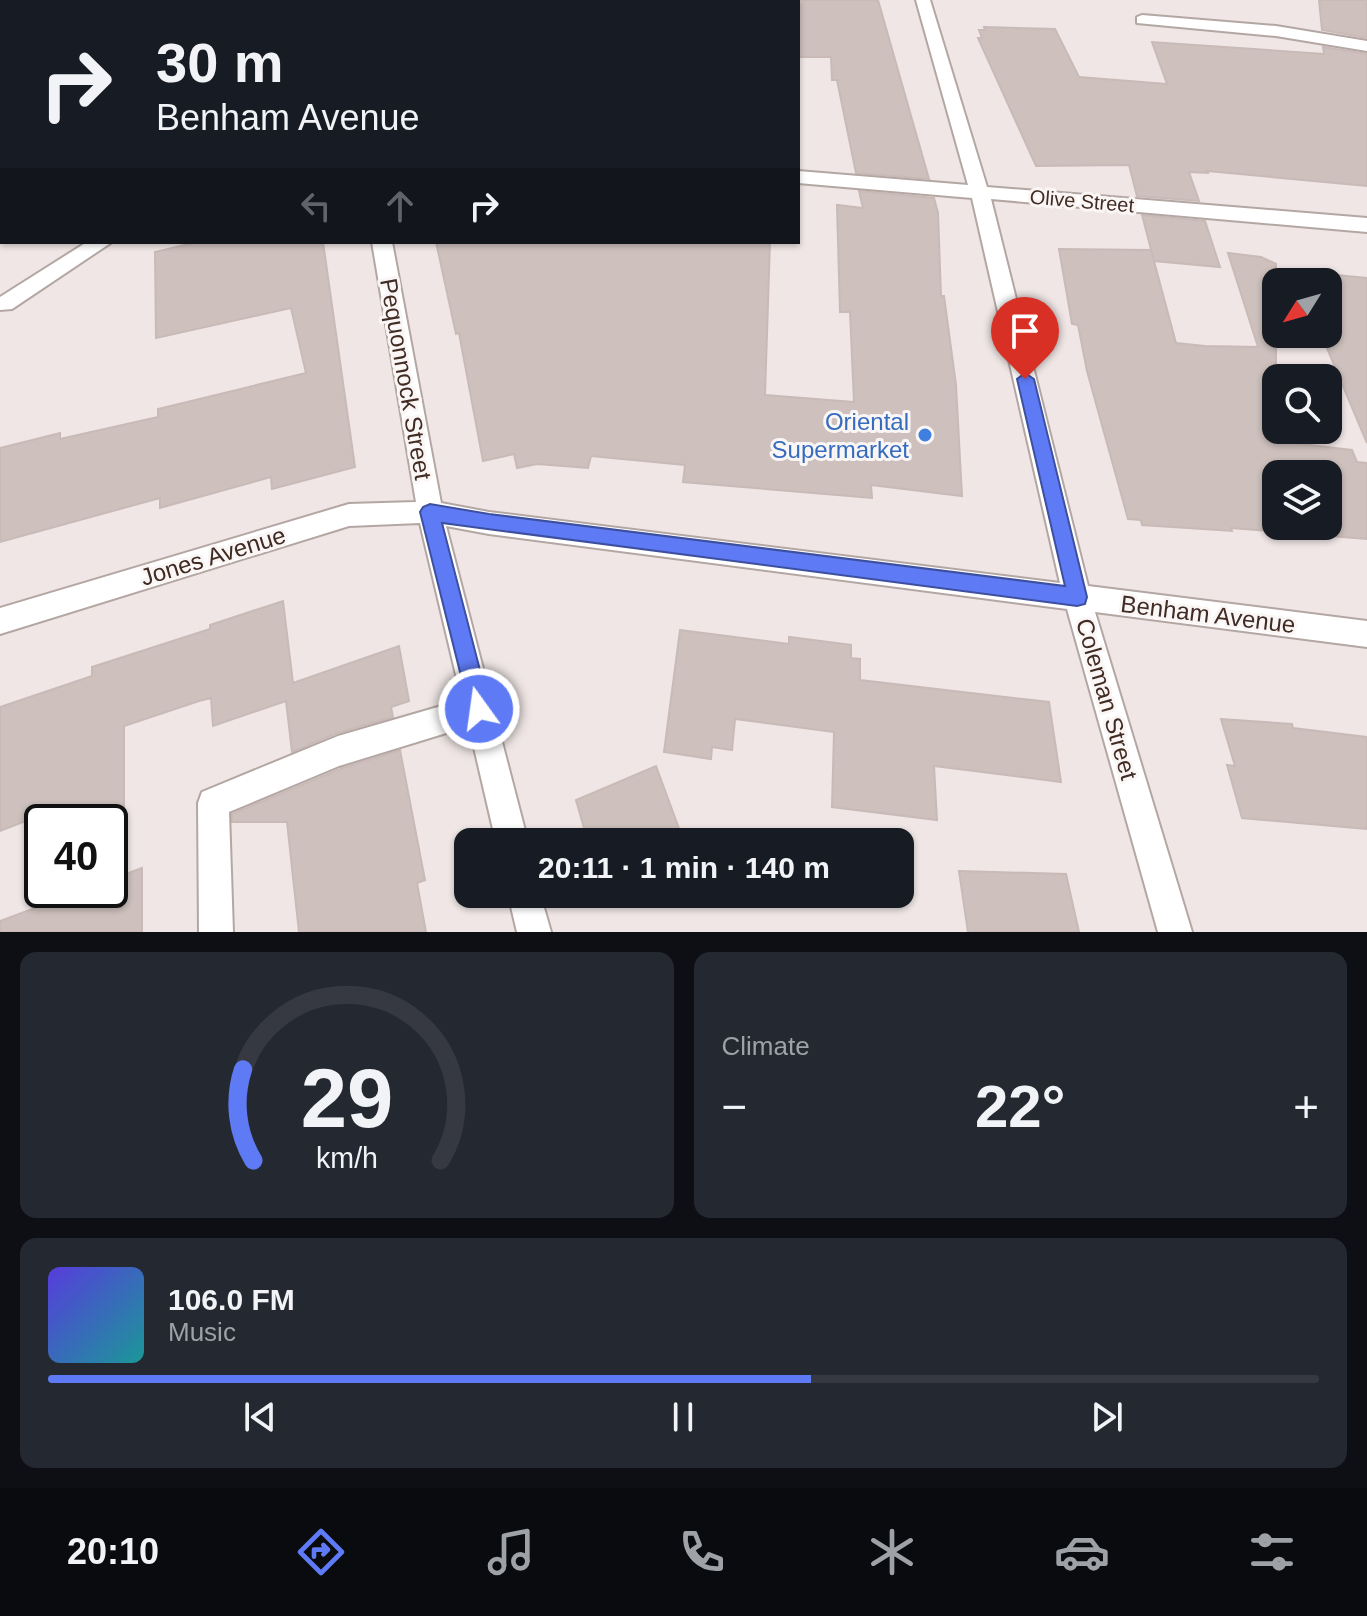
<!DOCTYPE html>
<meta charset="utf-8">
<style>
:root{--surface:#171b24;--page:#242831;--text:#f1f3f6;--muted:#9ea1a6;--line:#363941;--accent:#5e7af4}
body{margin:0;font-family:Arial,sans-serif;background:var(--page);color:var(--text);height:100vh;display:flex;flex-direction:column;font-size:30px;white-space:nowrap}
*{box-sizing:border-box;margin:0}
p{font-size:26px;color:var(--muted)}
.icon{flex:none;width:44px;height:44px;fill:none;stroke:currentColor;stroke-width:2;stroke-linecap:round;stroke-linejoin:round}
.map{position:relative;height:932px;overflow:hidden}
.details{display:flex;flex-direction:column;gap:20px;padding:20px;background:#0d0f14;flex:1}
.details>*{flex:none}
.hud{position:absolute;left:0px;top:0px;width:800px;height:244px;box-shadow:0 2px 6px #0004;background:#171b24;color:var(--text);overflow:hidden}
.needle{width:52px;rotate:233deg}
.tools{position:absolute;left:1262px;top:268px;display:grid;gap:16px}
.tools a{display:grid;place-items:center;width:80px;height:80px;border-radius:16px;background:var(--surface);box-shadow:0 2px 6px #0004;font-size:40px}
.speed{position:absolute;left:24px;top:804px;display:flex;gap:16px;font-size:40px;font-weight:700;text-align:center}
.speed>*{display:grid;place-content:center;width:104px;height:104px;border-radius:50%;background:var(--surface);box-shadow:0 2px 6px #0004;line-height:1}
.speed .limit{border:4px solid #111;border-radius:12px;background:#fff;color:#111}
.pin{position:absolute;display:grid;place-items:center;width:68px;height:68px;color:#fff;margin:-82px -34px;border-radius:50% 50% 50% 0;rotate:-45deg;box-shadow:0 0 8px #0007}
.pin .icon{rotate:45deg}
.me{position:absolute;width:88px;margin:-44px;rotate:346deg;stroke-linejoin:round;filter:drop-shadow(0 0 6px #0008)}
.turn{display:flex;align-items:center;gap:28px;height:168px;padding:0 24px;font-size:36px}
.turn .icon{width:104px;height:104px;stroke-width:2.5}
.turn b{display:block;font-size:56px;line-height:68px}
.lanes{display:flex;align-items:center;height:76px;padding:0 24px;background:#0003;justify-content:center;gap:40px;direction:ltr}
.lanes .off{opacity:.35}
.big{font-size:60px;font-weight:600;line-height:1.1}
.details .tile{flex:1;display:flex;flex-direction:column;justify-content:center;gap:12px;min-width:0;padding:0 28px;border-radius:16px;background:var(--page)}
.details .dial{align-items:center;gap:0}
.dial svg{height:208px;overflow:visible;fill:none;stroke:var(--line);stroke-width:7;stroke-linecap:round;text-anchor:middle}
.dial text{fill:var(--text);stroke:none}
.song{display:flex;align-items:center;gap:24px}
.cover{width:96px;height:96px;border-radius:12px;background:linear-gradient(135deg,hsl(250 70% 55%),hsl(180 70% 35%))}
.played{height:8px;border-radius:4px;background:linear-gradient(90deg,var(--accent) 60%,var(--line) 60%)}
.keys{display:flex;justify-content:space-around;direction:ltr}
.heat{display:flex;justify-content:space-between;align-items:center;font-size:44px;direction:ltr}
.details .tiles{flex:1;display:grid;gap:20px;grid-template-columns:1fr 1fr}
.tile:last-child{grid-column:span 2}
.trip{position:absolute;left:454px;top:828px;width:460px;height:80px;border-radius:16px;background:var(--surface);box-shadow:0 2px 6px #0004;font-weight:600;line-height:80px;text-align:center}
.menu{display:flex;height:128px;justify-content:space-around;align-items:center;background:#090b0e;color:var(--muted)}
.menu .icon{width:56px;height:56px}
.menu .on{color:var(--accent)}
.menu b{font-size:36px;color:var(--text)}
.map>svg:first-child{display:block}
.building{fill:#cdc0bd;stroke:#c9bab7;stroke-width:2;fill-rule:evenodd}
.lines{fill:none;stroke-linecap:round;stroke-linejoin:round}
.minor-casing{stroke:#b4a7a3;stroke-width:4}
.minor{fill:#fff;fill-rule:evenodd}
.route{fill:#5e7af4;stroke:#3d4f9f;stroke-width:2}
.shop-dot{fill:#3f7fe0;stroke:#fbf6f6;stroke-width:3}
.labels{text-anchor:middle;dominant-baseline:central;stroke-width:6;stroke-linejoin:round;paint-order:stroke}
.far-street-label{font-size:20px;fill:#412c24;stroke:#fbf6f6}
.street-label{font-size:24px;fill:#412c24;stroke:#fbf6f6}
.shop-label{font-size:24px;fill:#366cbe;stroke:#fbf6f6;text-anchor:end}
</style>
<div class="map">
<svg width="1367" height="932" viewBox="0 0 1367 932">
<rect width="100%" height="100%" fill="#efe6e5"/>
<path class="building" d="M 798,0 L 878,0 L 929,179 L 856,173 L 837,80 L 832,80 L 831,57 L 798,57 Z
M 1319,0 L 1367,0 L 1367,38 L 1322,30 Z
M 984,27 L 1055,29 L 1079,77 L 1167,84 L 1152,42 L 1324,54 L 1323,47 L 1367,54 L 1367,186 L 1207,171 L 1208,173 L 1189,172 L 1199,201 L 1137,196 L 1129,165 L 1036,166 L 978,38 L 982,38 L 979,30 L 985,30 Z
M 859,191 L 934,198 L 938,213 L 941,296 L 944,296 L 956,385 L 962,496 L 871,485 L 872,498 L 683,482 L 685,465 L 591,456 L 588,468 L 537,464 L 517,468 L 514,454 L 483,461 L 459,333 L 456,334 L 436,242 L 770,242 L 765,395 L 854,402 L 850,312 L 840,312 L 837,205 L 863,208 Z
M 1142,215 L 1205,221 L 1220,267 L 1154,261 Z
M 197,242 L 323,242 L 355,467 L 272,489 L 271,477 L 160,508 L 160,498 L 0,542 L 0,448 L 60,433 L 60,439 L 158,417 L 158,409 L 306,373 L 291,308 L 156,338 L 155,252 Z
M 1059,249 L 1151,250 L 1176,343 L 1205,346 L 1258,347 L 1228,253 L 1261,257 L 1276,264 L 1276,441 L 1352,450 L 1357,462 L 1367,463 L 1367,539 L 1231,528 L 1232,531 L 1142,525 L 1141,520 L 1128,519 L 1087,371 L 1078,325 L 1072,324 ZM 1276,474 L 1328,474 L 1328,526 L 1276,526 Z
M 1296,271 L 1367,278 L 1367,443 L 1321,334 L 1328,334 L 1328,282 L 1301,282 Z
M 283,601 L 293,683 L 399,646 L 409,701 L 391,707 L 393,717 L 337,733 L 292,752 L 286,701 L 213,726 L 211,698 L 199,701 L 124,726 L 124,822 L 23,822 L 0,831 L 0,707 L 92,676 L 92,667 L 210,629 L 210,625 Z
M 680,630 L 789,644 L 789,637 L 851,645 L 851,658 L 860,659 L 860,680 L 1049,702 L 1061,782 L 934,766 L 937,820 L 832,807 L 834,732 L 735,719 L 732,750 L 712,747 L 711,759 L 664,752 Z
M 1221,719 L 1292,724 L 1293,728 L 1367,737 L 1367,829 L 1242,818 L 1227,765 L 1235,766 Z
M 400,750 L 425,880 L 417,883 L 426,932 L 299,932 L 287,822 L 232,822 L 232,814 L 340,769 Z
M 656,766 L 684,842 L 588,842 L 576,800 Z
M 142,868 L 142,932 L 0,932 L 0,921 L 83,890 L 110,890 L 110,880 Z
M 959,871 L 1066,874 L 1079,932 L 968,932 Z"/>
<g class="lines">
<defs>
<path id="minor" d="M 330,0 L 344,0 L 345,2 L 331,2 Z
M 916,0 L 930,0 L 987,187 L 1367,218 L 1367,232 L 991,199 L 1088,586 L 1367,621 L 1367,647 L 1095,612 L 1192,932 L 1158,932 L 1067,609 L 489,534 L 446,526 L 528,842 L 496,842 L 469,726 L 339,766 L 229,812 L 233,932 L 199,932 L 198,803 L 202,792 L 338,736 L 462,700 L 420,523 L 349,526 L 0,634 L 0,608 L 349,504 L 416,502 L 372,242 L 392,242 L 441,503 L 489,512 L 1060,583 L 972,198 L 798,183 L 798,171 L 968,185 Z
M 1142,15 L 1276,26 L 1367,41 L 1367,51 L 1276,36 L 1137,23 L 1137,17 Z
M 0,198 L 2,198 L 2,210 L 0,210 Z
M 87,242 L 112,242 L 12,309 L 0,310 L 0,297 Z
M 508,894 L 540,894 L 551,932 L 517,932 Z"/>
</defs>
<use href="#minor" class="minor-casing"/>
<use href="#minor" class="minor"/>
</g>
<path class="route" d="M 1025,373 L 1034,379 L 1087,597 L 1085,604 L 1077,606 L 442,523 L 490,709 L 486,716 L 479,720 L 471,716 L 420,512 L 423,507 L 430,504 L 489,514 L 1065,586 L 1017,379 Z"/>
<circle class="shop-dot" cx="925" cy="435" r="8"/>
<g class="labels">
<g class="far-street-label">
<text transform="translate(1082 201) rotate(5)">Olive Street</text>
</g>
<g class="street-label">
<text transform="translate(406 379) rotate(80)">Pequonnock Street</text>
<text transform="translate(213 556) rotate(-17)">Jones Avenue</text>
<text transform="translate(1208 614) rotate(7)">Benham Avenue</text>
<text transform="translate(1107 699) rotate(74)">Coleman Street</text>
</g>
<g class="shop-label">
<text x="909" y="421">Oriental<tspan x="909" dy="28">Supermarket</tspan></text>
</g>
</g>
</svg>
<div class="tools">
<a><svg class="needle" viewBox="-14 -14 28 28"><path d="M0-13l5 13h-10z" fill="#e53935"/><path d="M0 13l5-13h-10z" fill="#9ea1a6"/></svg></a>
<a><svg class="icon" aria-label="search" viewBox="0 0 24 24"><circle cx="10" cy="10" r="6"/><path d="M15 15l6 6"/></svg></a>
<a><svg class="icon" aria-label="layers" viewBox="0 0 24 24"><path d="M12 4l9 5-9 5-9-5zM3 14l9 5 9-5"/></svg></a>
</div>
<div class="speed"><div class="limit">40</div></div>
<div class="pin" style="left:1025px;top:379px;background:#d93025"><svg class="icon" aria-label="arrive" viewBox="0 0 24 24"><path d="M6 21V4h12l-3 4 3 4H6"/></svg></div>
<svg class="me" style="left:479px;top:709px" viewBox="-20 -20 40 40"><circle r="17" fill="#5e7af4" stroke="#fff" stroke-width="3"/><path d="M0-11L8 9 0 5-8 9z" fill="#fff"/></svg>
<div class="trip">20:11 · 1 min · 140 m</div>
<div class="hud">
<div class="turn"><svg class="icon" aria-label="right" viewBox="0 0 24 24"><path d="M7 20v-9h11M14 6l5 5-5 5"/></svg><div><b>30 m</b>Benham Avenue</div></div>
<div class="lanes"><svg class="icon off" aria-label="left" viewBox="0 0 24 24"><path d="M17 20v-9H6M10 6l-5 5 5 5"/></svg><svg class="icon off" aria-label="ahead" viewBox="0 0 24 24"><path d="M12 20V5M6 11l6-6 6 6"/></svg><svg class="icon" aria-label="right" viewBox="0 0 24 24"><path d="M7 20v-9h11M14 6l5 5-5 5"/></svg></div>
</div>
</div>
<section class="details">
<div class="tiles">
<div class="tile dial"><svg viewBox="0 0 100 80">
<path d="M14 69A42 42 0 1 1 86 69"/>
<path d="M14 69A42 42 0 0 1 10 34" stroke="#5e7af4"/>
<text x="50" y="56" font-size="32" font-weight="700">29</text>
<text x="50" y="72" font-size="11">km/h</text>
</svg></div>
<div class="tile"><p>Climate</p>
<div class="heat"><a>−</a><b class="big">22°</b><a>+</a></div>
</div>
<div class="tile">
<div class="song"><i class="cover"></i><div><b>106.0 FM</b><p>Music</p></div></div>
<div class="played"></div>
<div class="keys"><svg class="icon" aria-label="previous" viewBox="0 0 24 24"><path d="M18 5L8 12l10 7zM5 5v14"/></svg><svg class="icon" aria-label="pause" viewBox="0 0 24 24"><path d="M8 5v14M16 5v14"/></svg><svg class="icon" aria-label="next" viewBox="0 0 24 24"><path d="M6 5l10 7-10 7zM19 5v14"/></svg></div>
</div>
</div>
</section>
<nav class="menu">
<b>20:10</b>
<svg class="icon on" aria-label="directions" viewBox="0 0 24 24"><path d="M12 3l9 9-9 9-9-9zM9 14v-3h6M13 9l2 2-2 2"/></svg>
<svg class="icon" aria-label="music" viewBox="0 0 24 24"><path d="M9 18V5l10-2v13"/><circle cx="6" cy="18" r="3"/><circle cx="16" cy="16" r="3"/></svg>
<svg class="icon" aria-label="phone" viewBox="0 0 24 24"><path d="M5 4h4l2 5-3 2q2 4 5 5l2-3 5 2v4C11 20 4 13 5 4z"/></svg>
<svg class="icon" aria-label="climate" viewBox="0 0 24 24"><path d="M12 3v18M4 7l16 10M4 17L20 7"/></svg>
<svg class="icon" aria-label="car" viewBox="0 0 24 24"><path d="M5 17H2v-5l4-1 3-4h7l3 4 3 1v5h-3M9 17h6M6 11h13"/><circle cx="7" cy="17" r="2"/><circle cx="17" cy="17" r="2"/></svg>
<svg class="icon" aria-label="filters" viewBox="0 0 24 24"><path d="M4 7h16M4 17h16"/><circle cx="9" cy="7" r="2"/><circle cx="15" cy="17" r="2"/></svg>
</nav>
